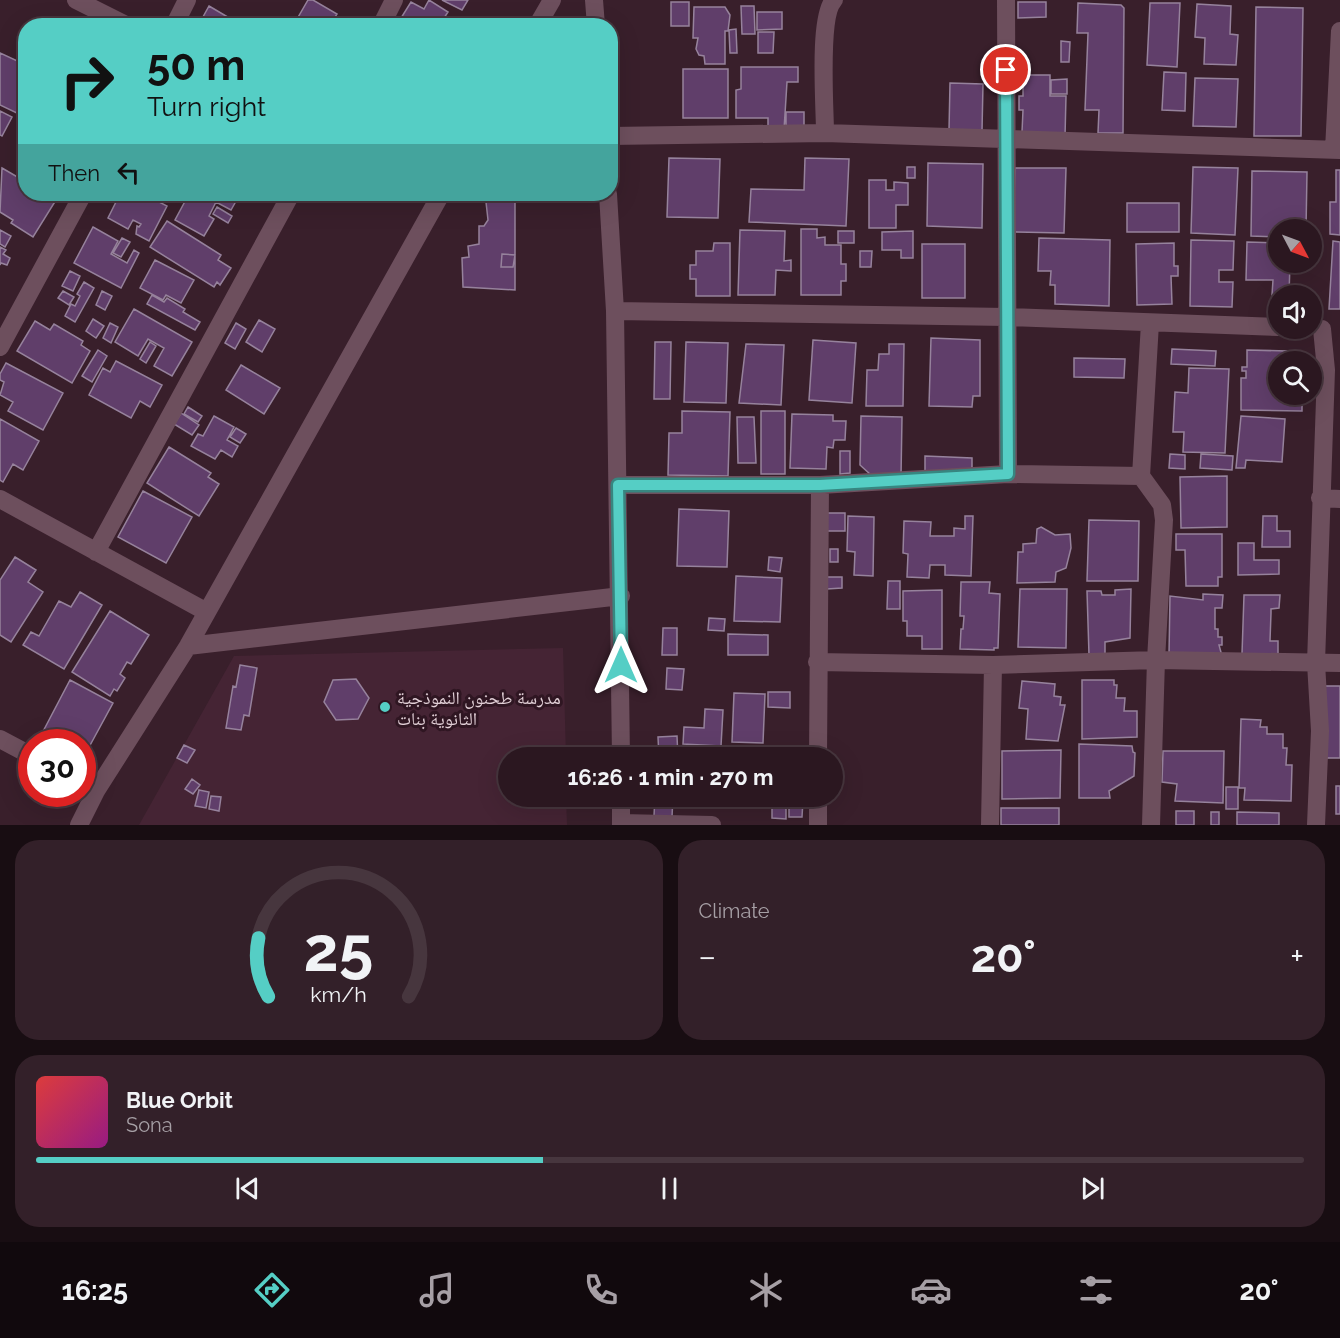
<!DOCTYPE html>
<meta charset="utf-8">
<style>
:root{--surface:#2b1720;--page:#332029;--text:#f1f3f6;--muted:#a69fa5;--line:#47363e;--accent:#55cec5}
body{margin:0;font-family:Raleway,"Noto Naskh Arabic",sans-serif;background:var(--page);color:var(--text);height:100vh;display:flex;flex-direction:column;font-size:22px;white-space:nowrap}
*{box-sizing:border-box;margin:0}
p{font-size:20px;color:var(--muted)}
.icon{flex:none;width:33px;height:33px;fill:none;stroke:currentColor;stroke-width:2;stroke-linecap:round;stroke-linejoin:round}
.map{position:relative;height:825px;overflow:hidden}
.panel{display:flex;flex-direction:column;gap:15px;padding:15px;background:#180d12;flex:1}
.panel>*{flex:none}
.banner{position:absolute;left:18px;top:18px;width:600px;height:183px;border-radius:24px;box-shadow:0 6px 24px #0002,0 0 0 2px var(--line);background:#55cec5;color:#111;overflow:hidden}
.needle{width:39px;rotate:131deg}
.controls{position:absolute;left:1268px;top:219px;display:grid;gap:12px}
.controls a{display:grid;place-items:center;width:54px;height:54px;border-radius:50%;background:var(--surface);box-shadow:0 6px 24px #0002,0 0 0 2px var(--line);font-size:30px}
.speed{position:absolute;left:18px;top:729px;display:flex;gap:12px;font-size:30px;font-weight:700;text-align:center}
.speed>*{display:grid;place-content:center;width:78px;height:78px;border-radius:50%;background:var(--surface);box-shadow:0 6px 24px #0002,0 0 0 2px var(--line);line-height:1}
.speed .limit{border:9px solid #d22;background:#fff;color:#111}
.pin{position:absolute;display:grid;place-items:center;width:51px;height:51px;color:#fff;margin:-26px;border:3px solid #fff;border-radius:50%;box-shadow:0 2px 6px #0007}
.me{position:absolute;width:66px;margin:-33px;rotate:0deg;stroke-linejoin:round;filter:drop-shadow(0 0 4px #0008)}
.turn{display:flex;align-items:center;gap:21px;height:126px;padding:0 30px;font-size:27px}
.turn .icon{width:78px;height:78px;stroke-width:2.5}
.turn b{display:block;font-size:42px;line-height:51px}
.then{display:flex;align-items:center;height:57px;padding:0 30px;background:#0003;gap:12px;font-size:22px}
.big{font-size:45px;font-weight:700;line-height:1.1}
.panel .tile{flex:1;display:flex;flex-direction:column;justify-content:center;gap:9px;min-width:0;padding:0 21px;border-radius:24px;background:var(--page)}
.panel .dial{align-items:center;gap:0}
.dial svg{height:156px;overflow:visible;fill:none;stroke:var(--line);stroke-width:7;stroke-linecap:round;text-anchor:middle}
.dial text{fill:var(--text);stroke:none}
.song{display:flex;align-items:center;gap:18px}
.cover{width:72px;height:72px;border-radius:9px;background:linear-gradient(135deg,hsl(0 70% 55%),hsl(310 70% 35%))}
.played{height:6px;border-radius:3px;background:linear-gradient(90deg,var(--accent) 40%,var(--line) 40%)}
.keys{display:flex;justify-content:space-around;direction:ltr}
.heat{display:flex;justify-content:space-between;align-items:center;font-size:33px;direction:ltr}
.panel .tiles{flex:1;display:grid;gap:15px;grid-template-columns:1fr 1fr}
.tile:last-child{grid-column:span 2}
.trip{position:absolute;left:498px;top:747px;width:345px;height:60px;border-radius:30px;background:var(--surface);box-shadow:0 6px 24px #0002,0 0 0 2px var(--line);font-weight:700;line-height:60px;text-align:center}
.tab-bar{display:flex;height:96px;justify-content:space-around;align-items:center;background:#11090d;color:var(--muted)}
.tab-bar .icon{width:42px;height:42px}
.tab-bar .current{color:var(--accent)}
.tab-bar b{font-size:27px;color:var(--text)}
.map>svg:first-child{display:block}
.built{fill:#452434}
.building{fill:#603e6a;stroke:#96829c;stroke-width:1.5;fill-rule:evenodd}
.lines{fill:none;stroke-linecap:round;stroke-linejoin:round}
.street{stroke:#6d4f5d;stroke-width:18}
.route-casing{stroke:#378680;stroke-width:15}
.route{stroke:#55cec5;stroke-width:10}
.poi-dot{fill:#55cec5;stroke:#2f1622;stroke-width:2}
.labels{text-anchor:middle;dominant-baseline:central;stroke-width:6;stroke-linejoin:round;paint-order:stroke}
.poi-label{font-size:18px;fill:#e2d0d7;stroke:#2f1622;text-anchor:start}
</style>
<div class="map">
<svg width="1340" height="825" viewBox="0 0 1340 825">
<rect width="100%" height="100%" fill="#391f2b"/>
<path class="built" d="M 563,648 L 566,757 L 508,758 L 508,796 L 566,797 L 567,825 L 139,825 L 234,656 Z"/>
<path class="building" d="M 308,0 L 313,0 L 337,14 L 331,23 L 336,26 L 293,26 Z
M 429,0 L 448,12 L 442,21 L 450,26 L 396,26 L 411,2 L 424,9 Z
M 442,0 L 468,0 L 462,10 Z
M 671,2 L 689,2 L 689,26 L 671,26 Z
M 1018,2 L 1046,2 L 1046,17 L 1018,18 Z
M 1078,3 L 1121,5 L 1124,8 L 1123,133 L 1098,133 L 1099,110 L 1085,110 L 1088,33 L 1077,33 Z
M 1150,3 L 1180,3 L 1177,67 L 1147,65 Z
M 1197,4 L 1231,6 L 1230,34 L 1238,35 L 1236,65 L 1204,64 L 1205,38 L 1195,37 Z
M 209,6 L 243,26 L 198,26 Z
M 741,6 L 754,6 L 755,34 L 742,34 Z
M 694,7 L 725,7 L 730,15 L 728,31 L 725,31 L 725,64 L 705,64 L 704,56 L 699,55 L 696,49 L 698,38 L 693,38 Z
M 1256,7 L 1303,8 L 1301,136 L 1254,136 Z
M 757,12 L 782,12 L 782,29 L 757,30 Z
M 736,29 L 737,53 L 730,53 L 729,30 Z
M 758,32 L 774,32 L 773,53 L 758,53 Z
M 1061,41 L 1070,42 L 1069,62 L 1061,62 Z
M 0,53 L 26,65 L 26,105 L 21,115 L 0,105 Z
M 741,67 L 798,67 L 798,82 L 787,82 L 784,130 L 768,130 L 768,118 L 736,118 L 736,90 L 741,89 Z
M 683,69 L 728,69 L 728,118 L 683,118 Z
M 1164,72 L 1186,73 L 1185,111 L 1162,110 Z
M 1023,75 L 1050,75 L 1050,96 L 1066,96 L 1065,137 L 1022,132 L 1023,110 L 1019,110 L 1019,96 L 1023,96 Z
M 1195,78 L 1238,79 L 1236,127 L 1193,126 Z
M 1067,79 L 1067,94 L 1051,94 L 1051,80 Z
M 950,83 L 983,84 L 982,131 L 949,130 Z
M 0,111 L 12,117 L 2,136 L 0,135 Z
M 786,112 L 804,112 L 804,131 L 786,131 Z
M 26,142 L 26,163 L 17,159 Z
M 669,158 L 720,159 L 718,218 L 667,217 Z
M 805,158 L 849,159 L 846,226 L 749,222 L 751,189 L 804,190 Z
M 928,163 L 983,164 L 982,228 L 927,226 Z
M 907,167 L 915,167 L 915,178 L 907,178 Z
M 1193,167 L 1238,168 L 1235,235 L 1191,233 Z
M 2,168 L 26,182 L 26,194 L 45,194 L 56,200 L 33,237 L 11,223 L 13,220 L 0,212 Z
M 1015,168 L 1066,168 L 1064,233 L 1013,232 Z
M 1336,170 L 1340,170 L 1340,235 L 1330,234 L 1330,202 L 1336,202 Z
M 1252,171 L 1307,172 L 1306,230 L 1278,230 L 1278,237 L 1251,236 Z
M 869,180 L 886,180 L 886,190 L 894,190 L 894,182 L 908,183 L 908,205 L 896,205 L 896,228 L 869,228 Z
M 120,194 L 128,198 L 131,194 L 144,194 L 167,206 L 149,241 L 136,234 L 137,226 L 139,227 L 141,224 L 133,220 L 128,229 L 108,218 Z
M 189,194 L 240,194 L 231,210 L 216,202 L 209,216 L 214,219 L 204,236 L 175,220 Z
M 486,202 L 515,202 L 515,290 L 463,287 L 462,258 L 469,257 L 468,246 L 479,244 L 479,226 L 484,226 L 488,220 ZM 502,254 L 515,255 L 513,267 L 501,267 Z
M 1127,203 L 1179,203 L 1179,232 L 1127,232 Z
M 217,207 L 232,216 L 228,223 L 213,214 Z
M 167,221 L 221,255 L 218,260 L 231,268 L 220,285 L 217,282 L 214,287 L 150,247 Z
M 93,227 L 118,241 L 111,254 L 127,263 L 134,250 L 139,253 L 121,288 L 74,263 Z
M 801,229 L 817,229 L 817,238 L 825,237 L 825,245 L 841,245 L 841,264 L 846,264 L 846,281 L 841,281 L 841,295 L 801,295 Z
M 0,230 L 11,236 L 5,247 L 0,244 Z
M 740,230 L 785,231 L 784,261 L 791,260 L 791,271 L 776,270 L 775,295 L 738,295 Z
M 838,231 L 854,231 L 854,243 L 838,243 Z
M 913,231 L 913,258 L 901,258 L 901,250 L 882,250 L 882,232 Z
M 122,238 L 130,242 L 121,257 L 113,253 Z
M 1039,238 L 1110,240 L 1109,306 L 1055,304 L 1055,285 L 1050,285 L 1051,271 L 1038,271 Z
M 1191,240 L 1234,241 L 1233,270 L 1219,270 L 1219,282 L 1233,282 L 1232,307 L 1190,306 Z
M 1333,241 L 1340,242 L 1340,309 L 1329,309 Z
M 1247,242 L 1278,243 L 1278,262 L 1290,262 L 1289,296 L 1272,295 L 1273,280 L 1246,280 Z
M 714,243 L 730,243 L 730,296 L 696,296 L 696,279 L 690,279 L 690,265 L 696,265 L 696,251 L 713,251 Z
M 1174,243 L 1174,266 L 1178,266 L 1178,276 L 1171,276 L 1172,304 L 1137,305 L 1136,244 Z
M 922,244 L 965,244 L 965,298 L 922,298 Z
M 0,247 L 6,250 L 3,254 L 10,258 L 7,265 L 1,263 L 0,265 Z
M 860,251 L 872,251 L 871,267 L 860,267 Z
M 502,254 L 515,255 L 513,267 L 501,267 Z
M 155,260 L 194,280 L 181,303 L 166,295 L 163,300 L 140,288 Z
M 70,271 L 80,276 L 73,291 L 62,286 Z
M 84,282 L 94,288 L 75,322 L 65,316 L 71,304 L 75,306 L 80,296 L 77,294 Z
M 63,291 L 74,297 L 69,305 L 58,298 Z
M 102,291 L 112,296 L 105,310 L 96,305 Z
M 152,295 L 164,302 L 167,298 L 185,309 L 183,312 L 200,322 L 195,330 L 147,304 Z
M 134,309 L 192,342 L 172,376 L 154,366 L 164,348 L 148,339 L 138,356 L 115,342 Z
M 93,319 L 104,326 L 96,338 L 86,331 Z
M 259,320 L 275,329 L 262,352 L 246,342 Z
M 35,321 L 50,330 L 54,324 L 83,341 L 81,345 L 90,351 L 72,383 L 17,351 Z
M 110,323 L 118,327 L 111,343 L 103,338 Z
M 236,323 L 246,329 L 235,349 L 225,343 Z
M 931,338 L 980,340 L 980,396 L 973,396 L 972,407 L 929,406 Z
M 813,340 L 856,343 L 852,403 L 809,400 Z
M 150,342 L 156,346 L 146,363 L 140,359 Z
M 655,342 L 671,342 L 670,399 L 654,399 Z
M 686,342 L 728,343 L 726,403 L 684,402 Z
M 746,344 L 784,345 L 781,405 L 739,403 Z
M 889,344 L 904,344 L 903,406 L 866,406 L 867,370 L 878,370 L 879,354 L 889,354 Z
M 1172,349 L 1216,351 L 1215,366 L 1171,364 Z
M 98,350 L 107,356 L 92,382 L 82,376 Z
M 1247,350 L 1287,351 L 1287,362 L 1278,362 L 1278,394 L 1302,394 L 1302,411 L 1241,410 L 1241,378 L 1246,378 L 1246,371 L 1242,371 L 1242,367 L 1247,367 Z
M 1074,358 L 1125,359 L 1124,378 L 1074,377 Z
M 116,361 L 162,385 L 150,407 L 140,401 L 131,418 L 89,395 L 103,368 L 110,372 Z
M 6,363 L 63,393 L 43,430 L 8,411 L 13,402 L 0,395 L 4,382 L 0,380 L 0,374 Z
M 241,365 L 280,388 L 264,414 L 226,390 Z
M 1189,368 L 1229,369 L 1225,453 L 1183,452 L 1184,432 L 1173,432 L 1175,392 L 1188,393 Z
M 188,407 L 202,416 L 198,422 L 184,414 Z
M 682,411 L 730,412 L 728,476 L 668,475 L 669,433 L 682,433 Z
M 761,411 L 785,411 L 785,474 L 761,474 Z
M 181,413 L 199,425 L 192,435 L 174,424 Z
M 792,414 L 833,415 L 833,421 L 846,421 L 845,440 L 834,440 L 833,448 L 827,447 L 826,469 L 790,468 Z
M 214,416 L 234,427 L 227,440 L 238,446 L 232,457 L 221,450 L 215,459 L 191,446 L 198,434 L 203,436 Z
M 861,416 L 902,417 L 901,476 L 871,475 L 860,465 Z
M 1241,416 L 1285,419 L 1282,462 L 1246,460 L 1245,468 L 1236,468 Z
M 737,417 L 754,417 L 756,463 L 738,463 Z
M 0,419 L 39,441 L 23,470 L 13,464 L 3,482 L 0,480 Z
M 236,428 L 246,434 L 240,443 L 230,437 Z
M 169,447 L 211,473 L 208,477 L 219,484 L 199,516 L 147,483 Z
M 840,451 L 850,451 L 850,473 L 840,474 Z
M 1170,454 L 1185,455 L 1185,469 L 1169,468 Z
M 1201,454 L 1233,456 L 1232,470 L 1200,468 Z
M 925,456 L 972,458 L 972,473 L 925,472 Z
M 1227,476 L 1227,527 L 1181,528 L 1180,477 Z
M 143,491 L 192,517 L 166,563 L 118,537 Z
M 679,509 L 729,511 L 727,567 L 677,566 Z
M 826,513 L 845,513 L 845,531 L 826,531 Z
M 848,516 L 874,517 L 873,576 L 854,575 L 855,552 L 847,551 Z
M 965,516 L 973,516 L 971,576 L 945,575 L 945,565 L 930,565 L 929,578 L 907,577 L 908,554 L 903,553 L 904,521 L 931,522 L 930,536 L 954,536 L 954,528 L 965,529 Z
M 1263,516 L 1277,516 L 1277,531 L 1290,531 L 1290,547 L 1262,547 Z
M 1089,520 L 1139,521 L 1138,581 L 1087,581 Z
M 1041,527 L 1055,535 L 1070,534 L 1071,548 L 1066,568 L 1056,572 L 1055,582 L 1017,583 L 1018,552 L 1023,552 L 1023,544 L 1036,543 L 1037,529 Z
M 1176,534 L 1222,534 L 1222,577 L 1218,577 L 1218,586 L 1186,586 L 1185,550 L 1176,550 Z
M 1238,543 L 1254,543 L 1254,560 L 1279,560 L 1279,574 L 1238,575 Z
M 830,549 L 838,549 L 838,562 L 830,562 Z
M 15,557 L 36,570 L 28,582 L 43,592 L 11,642 L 0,635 L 0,580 Z
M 769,557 L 782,558 L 780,572 L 768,570 Z
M 736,576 L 782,578 L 780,622 L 734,621 Z
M 826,577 L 842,577 L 842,588 L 827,589 Z
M 888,581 L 900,581 L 900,609 L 887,609 Z
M 961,582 L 990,582 L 989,593 L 1000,594 L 998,648 L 994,648 L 994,650 L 960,649 L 961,629 L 963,629 L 964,616 L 960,616 Z
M 1020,589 L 1067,589 L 1066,648 L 1018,647 Z
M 1131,589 L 1130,638 L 1105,642 L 1105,654 L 1089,655 L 1087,591 L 1101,591 L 1102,595 L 1115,595 L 1115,590 Z
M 942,590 L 942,649 L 922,649 L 922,636 L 907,636 L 907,621 L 903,621 L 903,591 Z
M 80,592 L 102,605 L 64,669 L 23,645 L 31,632 L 39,636 L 59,601 L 71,607 Z
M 1203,594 L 1223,595 L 1222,608 L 1215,608 L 1215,629 L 1218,629 L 1218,637 L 1222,637 L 1222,645 L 1219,645 L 1222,656 L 1169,655 L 1170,596 L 1203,600 Z
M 1244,595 L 1280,595 L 1279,608 L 1271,609 L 1271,613 L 1270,641 L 1278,641 L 1278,655 L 1242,654 Z
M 110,611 L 149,635 L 131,664 L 127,662 L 120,674 L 125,678 L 117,691 L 114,689 L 110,696 L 72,672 Z
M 709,618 L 725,619 L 724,631 L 708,630 Z
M 663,628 L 677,628 L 677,655 L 662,655 Z
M 728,634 L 768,635 L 768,655 L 728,655 Z
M 240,665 L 257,668 L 249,716 L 244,715 L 241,730 L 226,728 L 233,686 L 236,687 Z
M 667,668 L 684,669 L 682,690 L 666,689 Z
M 356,679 L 369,698 L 358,719 L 336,720 L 324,702 L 333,680 Z
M 70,680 L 113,703 L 82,760 L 82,742 L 38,741 Z
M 1082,680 L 1114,680 L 1114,685 L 1117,685 L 1116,698 L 1125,698 L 1124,711 L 1137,711 L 1137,737 L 1082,739 Z
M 1022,681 L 1055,684 L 1054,696 L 1061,697 L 1060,705 L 1065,705 L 1058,741 L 1026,739 L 1028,709 L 1019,708 Z
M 1323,686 L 1340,686 L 1340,758 L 1322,758 Z
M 768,692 L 790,692 L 790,708 L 768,707 Z
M 734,693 L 765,694 L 763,743 L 732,742 Z
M 705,709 L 723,710 L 721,746 L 683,744 L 684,727 L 704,728 Z
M 1241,719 L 1261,720 L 1260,727 L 1267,727 L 1267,734 L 1283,734 L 1283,748 L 1287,748 L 1286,765 L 1292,765 L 1291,801 L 1244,800 L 1245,788 L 1239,788 Z
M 677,736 L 678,758 L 659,758 L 658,737 Z
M 1079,744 L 1132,746 L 1133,752 L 1135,753 L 1134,776 L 1109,791 L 1110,798 L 1079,798 Z
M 184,745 L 195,750 L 187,763 L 177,758 Z
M 728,746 L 757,747 L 757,755 L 728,755 Z
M 1061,750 L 1060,798 L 1002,799 L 1002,751 Z
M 1163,751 L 1224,751 L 1223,803 L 1175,801 L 1177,784 L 1162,782 Z
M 192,779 L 200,785 L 193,794 L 185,789 Z
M 1336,786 L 1340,786 L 1340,814 L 1336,814 Z
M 1226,787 L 1238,787 L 1238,809 L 1226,809 Z
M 199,790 L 209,792 L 206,808 L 195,806 Z
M 211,796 L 221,797 L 219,811 L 209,809 Z
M 655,796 L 673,796 L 672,817 L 654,816 Z
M 789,800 L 803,800 L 802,817 L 789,817 Z
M 772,802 L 786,803 L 786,819 L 772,818 Z
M 1001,808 L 1059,808 L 1059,825 L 1001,825 Z
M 1176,811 L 1194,811 L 1194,825 L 1176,825 Z
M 1211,812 L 1219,812 L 1219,825 L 1211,825 Z
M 1237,812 L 1279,813 L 1279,825 L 1237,825 Z"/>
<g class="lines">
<path class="street" d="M 76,0 L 128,26
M 594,0 L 596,26
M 1006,0 L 1008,474
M 174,26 L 187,0
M 381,26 L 394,0
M 537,26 L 552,0
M 825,133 C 825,107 818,16 834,0
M 610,136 L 825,133 L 1340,150
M 1334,150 L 1340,31
M 608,194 L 615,311 L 621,758
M 615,311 L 1007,317 L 1278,327
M 1150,323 L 1141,476 L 1162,505 L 1164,520 L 1156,660 L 1151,825
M 0,347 L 83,194
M 618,485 L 820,485 L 1008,474 L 1141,476
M 1320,498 L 1340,499
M 0,499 L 205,611
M 96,552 L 291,194
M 188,646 L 621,596
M 817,662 L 993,665 L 1156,660 L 1340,663
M 0,739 L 32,756
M 818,758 L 820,485
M 621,796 L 621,825
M 818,796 L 818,825
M 621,823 L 712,825
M 79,825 L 96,791 L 188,646 L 441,194
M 990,825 L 993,665
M 1316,825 L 1320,731 L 1316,663 L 1326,370 L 1322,329"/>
</g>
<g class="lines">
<defs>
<path id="route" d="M 621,665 L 618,485 L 820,485 L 1008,474 L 1006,70"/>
</defs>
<use href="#route" class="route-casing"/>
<use href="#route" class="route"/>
</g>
<circle class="poi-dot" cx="385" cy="707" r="6"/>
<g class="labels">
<g class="poi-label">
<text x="397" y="697">مدرسة طحنون النموذجية<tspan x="397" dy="21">الثانوية بنات</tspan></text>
</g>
</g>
</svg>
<div class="controls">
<a><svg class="needle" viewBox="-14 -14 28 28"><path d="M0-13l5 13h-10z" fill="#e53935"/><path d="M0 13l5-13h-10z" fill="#a69fa5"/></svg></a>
<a><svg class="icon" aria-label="sound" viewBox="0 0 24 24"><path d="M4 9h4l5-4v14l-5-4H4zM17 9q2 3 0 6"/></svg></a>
<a><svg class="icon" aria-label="search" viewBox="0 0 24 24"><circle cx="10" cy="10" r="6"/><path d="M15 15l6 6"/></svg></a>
</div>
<div class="speed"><div class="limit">30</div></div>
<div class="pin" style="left:1006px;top:70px;background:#d93025"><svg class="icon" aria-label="arrive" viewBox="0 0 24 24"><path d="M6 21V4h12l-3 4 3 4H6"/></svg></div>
<svg class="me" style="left:621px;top:665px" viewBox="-20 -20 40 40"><path d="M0-17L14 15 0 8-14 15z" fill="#55cec5" stroke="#fff" stroke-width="4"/></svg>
<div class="trip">16:26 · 1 min · 270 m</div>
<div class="banner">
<div class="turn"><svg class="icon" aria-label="right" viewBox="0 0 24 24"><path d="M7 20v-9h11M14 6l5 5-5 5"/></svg><div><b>50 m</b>Turn right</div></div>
<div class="then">Then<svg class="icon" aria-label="left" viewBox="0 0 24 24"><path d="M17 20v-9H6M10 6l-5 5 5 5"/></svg></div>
</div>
</div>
<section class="panel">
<div class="tiles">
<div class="tile dial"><svg viewBox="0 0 100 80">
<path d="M14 69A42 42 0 1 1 86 69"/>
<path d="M14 69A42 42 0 0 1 9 39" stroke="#55cec5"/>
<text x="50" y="56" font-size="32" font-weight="700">25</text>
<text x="50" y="72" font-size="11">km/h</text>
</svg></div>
<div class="tile"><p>Climate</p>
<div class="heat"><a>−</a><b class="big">20°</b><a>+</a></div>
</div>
<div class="tile">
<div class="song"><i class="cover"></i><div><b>Blue Orbit</b><p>Sona</p></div></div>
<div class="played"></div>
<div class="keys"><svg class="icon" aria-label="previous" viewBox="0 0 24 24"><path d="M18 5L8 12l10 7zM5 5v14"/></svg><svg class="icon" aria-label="pause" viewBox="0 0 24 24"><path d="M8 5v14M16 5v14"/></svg><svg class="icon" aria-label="next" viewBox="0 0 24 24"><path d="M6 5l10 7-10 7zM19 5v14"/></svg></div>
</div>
</div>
</section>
<nav class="tab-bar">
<b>16:25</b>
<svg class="icon current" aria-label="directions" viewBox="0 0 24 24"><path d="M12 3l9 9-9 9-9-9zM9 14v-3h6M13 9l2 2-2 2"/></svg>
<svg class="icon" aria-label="music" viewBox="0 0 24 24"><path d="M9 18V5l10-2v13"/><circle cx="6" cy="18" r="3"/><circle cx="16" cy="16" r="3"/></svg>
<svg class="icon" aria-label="phone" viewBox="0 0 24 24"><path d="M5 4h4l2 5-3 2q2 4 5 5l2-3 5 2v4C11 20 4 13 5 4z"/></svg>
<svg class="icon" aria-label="climate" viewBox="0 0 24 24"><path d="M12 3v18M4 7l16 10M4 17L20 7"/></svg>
<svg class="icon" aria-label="car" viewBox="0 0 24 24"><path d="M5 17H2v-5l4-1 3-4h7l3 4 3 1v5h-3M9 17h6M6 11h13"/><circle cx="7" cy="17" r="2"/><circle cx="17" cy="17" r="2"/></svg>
<svg class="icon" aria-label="filters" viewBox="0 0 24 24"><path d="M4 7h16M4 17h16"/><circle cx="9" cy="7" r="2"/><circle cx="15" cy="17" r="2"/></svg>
<b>20°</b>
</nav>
